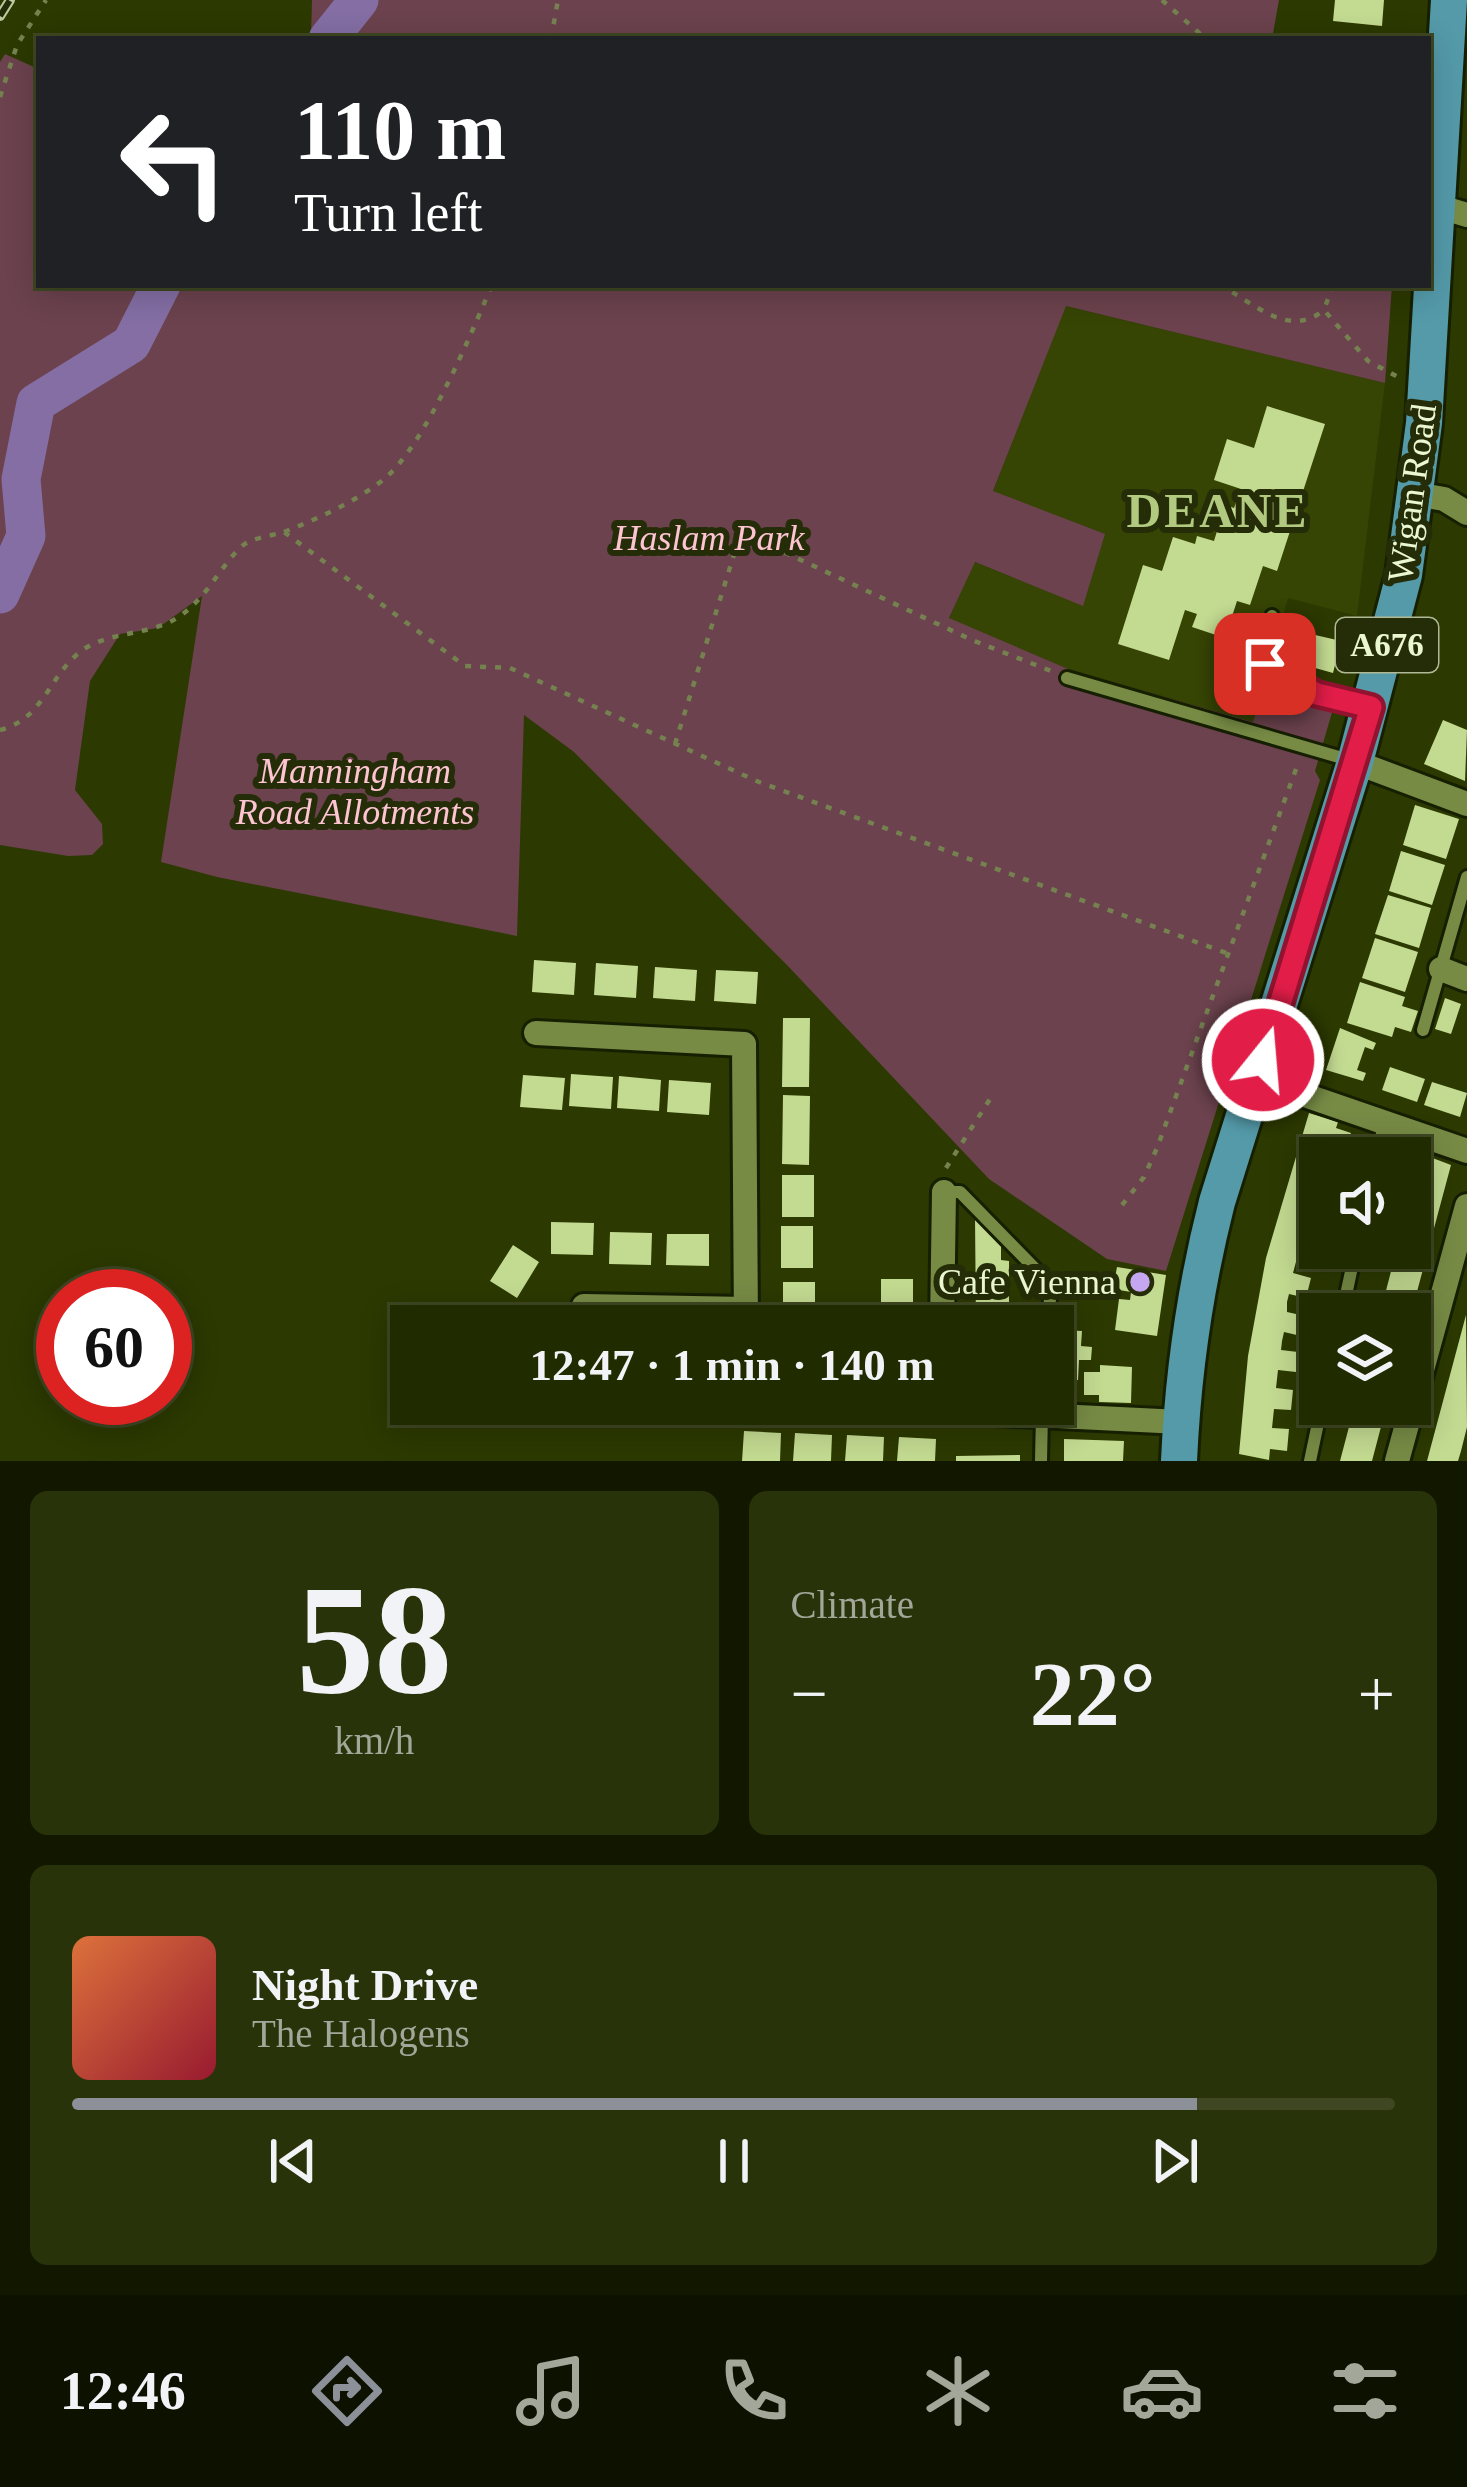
<!DOCTYPE html>
<meta charset="utf-8">
<style>
:root{--surface:#212b00;--page:#29330a;--text:#f1f3f6;--muted:#a2a799;--line:#3e4722;--accent:#8c9099}
body{margin:0;font-family:Georgia,serif;background:var(--page);color:var(--text);height:100vh;display:flex;flex-direction:column;font-size:45px;white-space:nowrap}
*{box-sizing:border-box;margin:0}
p{font-size:39px;color:var(--muted)}
.icon{flex:none;width:66px;height:66px;fill:none;stroke:currentColor;stroke-width:2;stroke-linecap:round;stroke-linejoin:round}
.map{position:relative;height:1461px;overflow:hidden}
.panel{display:flex;flex-direction:column;gap:30px;padding:30px;background:#121800;flex:1}
.panel>*{flex:none}
.top-card{position:absolute;left:36px;top:36px;width:1395px;height:252px;border-radius:0px;box-shadow:0 6px 30px #0003,0 0 0 3px var(--line);background:#202124;color:#fff;overflow:hidden}
.controls{position:absolute;left:1299px;top:1137px;display:grid;gap:24px}
.controls a{display:grid;place-items:center;width:132px;height:132px;border-radius:0px;background:var(--surface);box-shadow:0 6px 30px #0003,0 0 0 3px var(--line);font-size:60px}
.speed{position:absolute;left:36px;top:1269px;display:flex;gap:24px;font-size:60px;font-weight:700;text-align:center}
.speed>*{display:grid;place-content:center;width:156px;height:156px;border-radius:50%;background:var(--surface);box-shadow:0 6px 30px #0003,0 0 0 3px var(--line);line-height:1}
.speed .limit{border:18px solid #d22;background:#fff;color:#111}
.pin{position:absolute;display:grid;place-items:center;width:102px;height:102px;color:#fff;margin:-51px;border-radius:24px;box-shadow:0 6px 18px #0006}
.me{position:absolute;width:132px;margin:-66px;rotate:17deg;stroke-linejoin:round;filter:drop-shadow(0 0 9px #0008)}
.turn{display:flex;align-items:center;gap:42px;height:252px;padding:0 60px;font-size:54px}
.turn .icon{width:156px;height:156px;stroke-width:2.5}
.turn b{display:block;font-size:84px;line-height:102px}
.big{font-size:90px;font-weight:700;line-height:1.1}
.panel .widget{flex:1;display:flex;flex-direction:column;justify-content:center;gap:18px;min-width:0;padding:0 42px;border-radius:18px;background:var(--page)}
.panel .dial{align-items:center;gap:0}
.dial b{font-size:156px;line-height:1}
.song{display:flex;align-items:center;gap:36px}
.cover{width:144px;height:144px;border-radius:18px;background:linear-gradient(135deg,hsl(20 70% 55%),hsl(350 70% 35%))}
.played{height:12px;border-radius:6px;background:linear-gradient(90deg,var(--accent) 85%,var(--line) 85%)}
.keys{display:flex;justify-content:space-around;direction:ltr}
.heat{display:flex;justify-content:space-between;align-items:center;font-size:66px;direction:ltr}
.panel .tiles{flex:1;display:grid;gap:30px;grid-template-columns:1fr 1fr}
.widget:last-child{grid-column:span 2}
.trip{position:absolute;left:390px;top:1305px;width:684px;height:120px;border-radius:0px;background:var(--surface);box-shadow:0 6px 30px #0003,0 0 0 3px var(--line);font-weight:700;line-height:120px;text-align:center}
.tab-bar{display:flex;height:192px;justify-content:space-around;align-items:center;background:#0d1100;color:var(--muted)}
.tab-bar .icon{width:84px;height:84px}
.tab-bar .on{color:var(--accent)}
.tab-bar b{font-size:54px;color:var(--text)}
.map>svg:first-child{display:block}
.built{fill:#364404}
.green{fill:#6b424d}
.lines{fill:none;stroke-linecap:round;stroke-linejoin:round}
.river{stroke:#846ea4;stroke-width:39}
.building{fill:#c3da91}
.lane-casing{stroke:#161f00;stroke-width:18}
.street-casing{stroke:#161f00;stroke-width:30}
.primary-casing{stroke:#161f00;stroke-width:42}
.path{stroke:#758250;stroke-width:4.5;stroke-dasharray:6 9;stroke-linecap:butt}
.lane{stroke:#778b45;stroke-width:12}
.street{stroke:#778b45;stroke-width:24}
.primary{stroke:#549aa9;stroke-width:36}
.rail-casing{stroke:#bcc99f;stroke-width:10}
.rail{stroke:#242d07;stroke-width:6;stroke-dasharray:18;stroke-linecap:butt}
.route-casing{stroke:#92132f;stroke-width:30}
.route{stroke:#e11d48;stroke-width:21}
.poi-dot{fill:#c5a7f1;stroke:#242d07;stroke-width:4.5}
.labels{text-anchor:middle;dominant-baseline:central;stroke-width:12;stroke-linejoin:round;paint-order:stroke}
.shield{fill:#242d07;stroke:#afba95;stroke-width:3}
.shield-label{font-size:33px;font-weight:bold;fill:#eaf7d2}
.street-label{font-size:36px;fill:#eaf7d2;stroke:#242d07}
.park-label{font-size:36px;font-style:italic;fill:#fec4d2;stroke:#242d07}
.poi-label{font-size:36px;fill:#eaf7d2;stroke:#242d07;text-anchor:end}
.district-label{font-size:48px;font-weight:bold;letter-spacing:3px;fill:#b2c980;stroke:#242d07}
</style>
<div class="map">
<svg width="1467" height="1461" viewBox="0 0 1467 1461">
<rect width="100%" height="100%" fill="#2c3900"/>
<path class="built" d="M 1065,306 L 1385,383 L 1357,616 L 1288,598 L 1254,722 L 1073,671 L 949,619 L 974,562 L 1082,605 L 1104,534 L 993,492 Z"/>
<path class="green" d="M 312,0 L 1279,0 L 1272,39 L 307,39 L 311,36 Z
M 5,54 L 34,67 L 39,59 L 39,285 L 1392,285 L 1385,383 L 1066,306 L 993,491 L 1105,534 L 1083,606 L 975,562 L 949,618 L 1073,671 L 1253,722 L 1263,690 L 1333,709 L 1315,771 L 1320,780 L 1166,1271 L 1107,1259 L 989,1179 L 786,964 L 574,752 L 524,715 L 517,936 L 217,877 L 161,862 L 202,596 L 158,628 L 120,634 L 90,681 L 75,790 L 102,824 L 103,844 L 92,855 L 68,856 L 0,845 L 0,62 Z"/>
<g class="lines">
<path class="river" d="M 328,39 L 359,0
M 0,594 L 26,536 L 21,479 L 36,403 L 131,344 L 161,285"/>
</g>
<path class="building" d="M 1335,0 L 1384,0 L 1382,26 L 1333,21 Z
M 1267,406 L 1325,424 L 1277,571 L 1263,566 L 1250,605 L 1237,601 L 1225,638 L 1192,627 L 1197,614 L 1185,610 L 1169,660 L 1118,644 L 1143,565 L 1162,571 L 1173,537 L 1195,544 L 1197,536 L 1214,541 L 1225,505 L 1234,508 L 1241,489 L 1214,480 L 1227,439 L 1254,448 Z
M 1298,631 L 1341,641 L 1333,673 L 1290,661 Z
M 1443,720 L 1467,730 L 1465,781 L 1424,764 Z
M 1415,805 L 1459,819 L 1446,859 L 1403,845 Z
M 1401,851 L 1445,865 L 1432,905 L 1389,891 Z
M 1388,895 L 1431,908 L 1419,948 L 1375,934 Z
M 1375,938 L 1418,952 L 1405,992 L 1362,978 Z
M 534,960 L 576,963 L 574,995 L 532,992 Z
M 596,963 L 638,966 L 636,998 L 594,995 Z
M 655,967 L 697,970 L 695,1001 L 653,998 Z
M 716,970 L 758,972 L 756,1004 L 714,1001 Z
M 1360,982 L 1405,997 L 1402,1006 L 1418,1011 L 1411,1032 L 1395,1027 L 1392,1037 L 1347,1023 Z
M 1445,998 L 1461,1004 L 1451,1034 L 1435,1029 Z
M 783,1018 L 810,1018 L 809,1087 L 782,1087 Z
M 1340,1028 L 1376,1043 L 1373,1050 L 1365,1047 L 1357,1070 L 1366,1073 L 1363,1081 L 1326,1070 Z
M 1390,1067 L 1425,1079 L 1417,1102 L 1382,1090 Z
M 571,1074 L 613,1077 L 611,1109 L 569,1106 Z
M 523,1075 L 565,1078 L 562,1110 L 520,1107 Z
M 619,1076 L 661,1080 L 659,1111 L 617,1108 Z
M 669,1080 L 711,1083 L 709,1115 L 667,1112 Z
M 1432,1082 L 1467,1093 L 1460,1117 L 1424,1105 Z
M 783,1095 L 810,1096 L 809,1165 L 782,1164 Z
M 1309,1113 L 1338,1122 L 1336,1128 L 1351,1133 L 1344,1156 L 1329,1152 L 1327,1158 L 1320,1158 L 1320,1188 L 1314,1200 L 1320,1202 L 1320,1227 L 1308,1224 L 1303,1238 L 1320,1243 L 1314,1263 L 1297,1258 L 1293,1273 L 1311,1278 L 1306,1298 L 1289,1294 L 1287,1302 L 1287,1312 L 1305,1316 L 1301,1336 L 1284,1332 L 1282,1341 L 1281,1350 L 1298,1352 L 1296,1372 L 1278,1370 L 1276,1388 L 1293,1390 L 1291,1410 L 1274,1409 L 1272,1428 L 1289,1429 L 1287,1451 L 1270,1449 L 1269,1460 L 1239,1454 L 1248,1356 L 1266,1258 Z
M 1422,1154 L 1451,1165 L 1411,1314 L 1380,1314 L 1397,1248 L 1410,1248 L 1410,1201 Z
M 782,1175 L 814,1175 L 814,1217 L 782,1217 Z
M 975,1217 L 1001,1243 L 1001,1260 L 1009,1261 L 1009,1326 L 976,1326 Z
M 551,1222 L 594,1223 L 593,1255 L 551,1254 Z
M 781,1226 L 813,1226 L 813,1268 L 781,1268 Z
M 610,1232 L 652,1233 L 651,1265 L 609,1264 Z
M 667,1234 L 709,1234 L 709,1266 L 666,1265 Z
M 513,1245 L 539,1262 L 517,1298 L 490,1281 Z
M 1117,1267 L 1166,1275 L 1157,1336 L 1115,1330 L 1119,1299 L 1130,1300 L 1131,1292 L 1113,1289 Z
M 881,1279 L 913,1279 L 913,1321 L 881,1321 Z
M 783,1282 L 815,1282 L 815,1324 L 783,1324 Z
M 1466,1315 L 1467,1427 L 1461,1451 L 1458,1461 L 1427,1461 Z
M 1061,1330 L 1082,1331 L 1081,1346 L 1092,1347 L 1091,1360 L 1079,1360 L 1078,1380 L 1059,1379 Z
M 1100,1365 L 1132,1367 L 1131,1403 L 1099,1402 L 1099,1395 L 1084,1395 L 1084,1372 L 1100,1372 Z
M 1355,1404 L 1387,1404 L 1372,1461 L 1340,1461 Z
M 744,1431 L 781,1433 L 780,1461 L 742,1461 Z
M 795,1433 L 832,1435 L 831,1461 L 793,1461 Z
M 847,1435 L 884,1437 L 883,1461 L 845,1461 Z
M 899,1437 L 936,1439 L 935,1461 L 897,1461 Z
M 1064,1439 L 1124,1441 L 1123,1461 L 1064,1461 Z
M 1020,1455 L 1020,1461 L 956,1461 L 956,1456 Z"/>
<g class="lines">
<defs>
<path id="lane" d="M 1272,616 L 1265,664 L 1317,693 L 1364,706
M 1067,678 L 1349,760
M 1423,1030 L 1467,877
M 1377,1158 L 1384,1124
M 944,1192 L 960,1192 L 1051,1285 L 1048,1326
M 1342,1314 L 1356,1248
M 1041,1461 L 1042,1414
M 1310,1461 L 1322,1404"/>
<path id="street" d="M 1437,206 L 1467,215
M 1416,494 L 1444,499 L 1467,513
M 1355,762 L 1467,804
M 1441,969 L 1467,979
M 536,1033 L 744,1044 L 746,1326
M 1258,1079 L 1467,1151
M 584,1306 L 746,1309
M 942,1326 L 944,1192
M 808,1404 L 1181,1422
M 1397,1461 L 1467,1206"/>
<path id="primary" d="M 1179,1461 C 1183,1372 1195,1288 1217,1202 L 1355,762 L 1404,575 L 1424,423 L 1449,0"/>
</defs>
<use href="#lane" class="lane-casing"/>
<use href="#street" class="street-casing"/>
<use href="#primary" class="primary-casing"/>
<path class="path" d="M 1162,0 L 1206,39
M 551,39 L 558,0
M 0,97 L 17,45 L 46,0
M 1219,285 C 1253,301 1287,340 1324,310
M 1333,285 L 1324,310 L 1368,361 L 1398,377
M 284,532 C 319,518 353,503 383,480 C 425,446 470,336 492,285
M 0,730 C 45,719 49,673 84,649 C 114,630 151,636 180,616 C 209,595 219,568 241,547 C 250,538 271,536 284,532 L 465,666 L 510,668 L 759,782 L 1229,954
M 675,744 L 741,532 L 972,640 L 1051,671
M 946,1168 L 990,1099
M 1122,1205 L 1144,1177 L 1157,1148 L 1299,761"/>
<use href="#lane" class="lane"/>
<use href="#street" class="street"/>
<use href="#primary" class="primary"/>
<defs>
<path id="rail" d="M 0,16 L 10,0"/>
</defs>
<use href="#rail" class="rail-casing"/>
<use href="#rail" class="rail"/>
</g>
<g class="lines">
<defs>
<path id="route" d="M 1263,1060 L 1371,707 L 1317,694 L 1265,664"/>
</defs>
<use href="#route" class="route-casing"/>
<use href="#route" class="route"/>
</g>
<circle class="poi-dot" cx="1140" cy="1282" r="12"/>
<g class="labels">
<rect class="shield" x="1336" y="618" width="102" height="54" rx="9"/>
<g class="shield-label">
<text x="1387" y="645">A676</text>
</g>
<g class="street-label">
<text transform="translate(1412 493) rotate(-82)">Wigan Road</text>
</g>
<g class="park-label">
<text x="709" y="538">Haslam Park</text>
<text x="355" y="771">Manningham<tspan x="355" dy="41">Road Allotments</tspan></text>
</g>
<g class="poi-label">
<text x="1116" y="1282">Cafe Vienna</text>
</g>
<g class="district-label">
<text x="1218" y="510">DEANE</text>
</g>
</g>
</svg>
<div class="controls">
<a><svg class="icon" aria-label="sound" viewBox="0 0 24 24"><path d="M4 9h4l5-4v14l-5-4H4zM17 9q2 3 0 6"/></svg></a>
<a><svg class="icon" aria-label="layers" viewBox="0 0 24 24"><path d="M12 4l9 5-9 5-9-5zM3 14l9 5 9-5"/></svg></a>
</div>
<div class="speed"><div class="limit">60</div></div>
<div class="pin" style="left:1265px;top:664px;background:#d93025"><svg class="icon" aria-label="arrive" viewBox="0 0 24 24"><path d="M6 21V4h12l-3 4 3 4H6"/></svg></div>
<svg class="me" style="left:1263px;top:1060px" viewBox="-20 -20 40 40"><circle r="17" fill="#e11d48" stroke="#fff" stroke-width="3"/><path d="M0-11L8 9 0 5-8 9z" fill="#fff"/></svg>
<div class="trip">12:47 · 1 min · 140 m</div>
<div class="top-card">
<div class="turn"><svg class="icon" aria-label="left" viewBox="0 0 24 24"><path d="M17 20v-9H6M10 6l-5 5 5 5"/></svg><div><b>110 m</b>Turn left</div></div>
</div>
</div>
<section class="panel">
<div class="tiles">
<div class="widget dial"><b>58</b><p>km/h</p></div>
<div class="widget"><p>Climate</p>
<div class="heat"><a>−</a><b class="big">22°</b><a>+</a></div>
</div>
<div class="widget">
<div class="song"><i class="cover"></i><div><b>Night Drive</b><p>The Halogens</p></div></div>
<div class="played"></div>
<div class="keys"><svg class="icon" aria-label="previous" viewBox="0 0 24 24"><path d="M18 5L8 12l10 7zM5 5v14"/></svg><svg class="icon" aria-label="pause" viewBox="0 0 24 24"><path d="M8 5v14M16 5v14"/></svg><svg class="icon" aria-label="next" viewBox="0 0 24 24"><path d="M6 5l10 7-10 7zM19 5v14"/></svg></div>
</div>
</div>
</section>
<nav class="tab-bar">
<b>12:46</b>
<svg class="icon on" aria-label="directions" viewBox="0 0 24 24"><path d="M12 3l9 9-9 9-9-9zM9 14v-3h6M13 9l2 2-2 2"/></svg>
<svg class="icon" aria-label="music" viewBox="0 0 24 24"><path d="M9 18V5l10-2v13"/><circle cx="6" cy="18" r="3"/><circle cx="16" cy="16" r="3"/></svg>
<svg class="icon" aria-label="phone" viewBox="0 0 24 24"><path d="M5 4h4l2 5-3 2q2 4 5 5l2-3 5 2v4C11 20 4 13 5 4z"/></svg>
<svg class="icon" aria-label="climate" viewBox="0 0 24 24"><path d="M12 3v18M4 7l16 10M4 17L20 7"/></svg>
<svg class="icon" aria-label="car" viewBox="0 0 24 24"><path d="M5 17H2v-5l4-1 3-4h7l3 4 3 1v5h-3M9 17h6M6 11h13"/><circle cx="7" cy="17" r="2"/><circle cx="17" cy="17" r="2"/></svg>
<svg class="icon" aria-label="filters" viewBox="0 0 24 24"><path d="M4 7h16M4 17h16"/><circle cx="9" cy="7" r="2"/><circle cx="15" cy="17" r="2"/></svg>
</nav>
